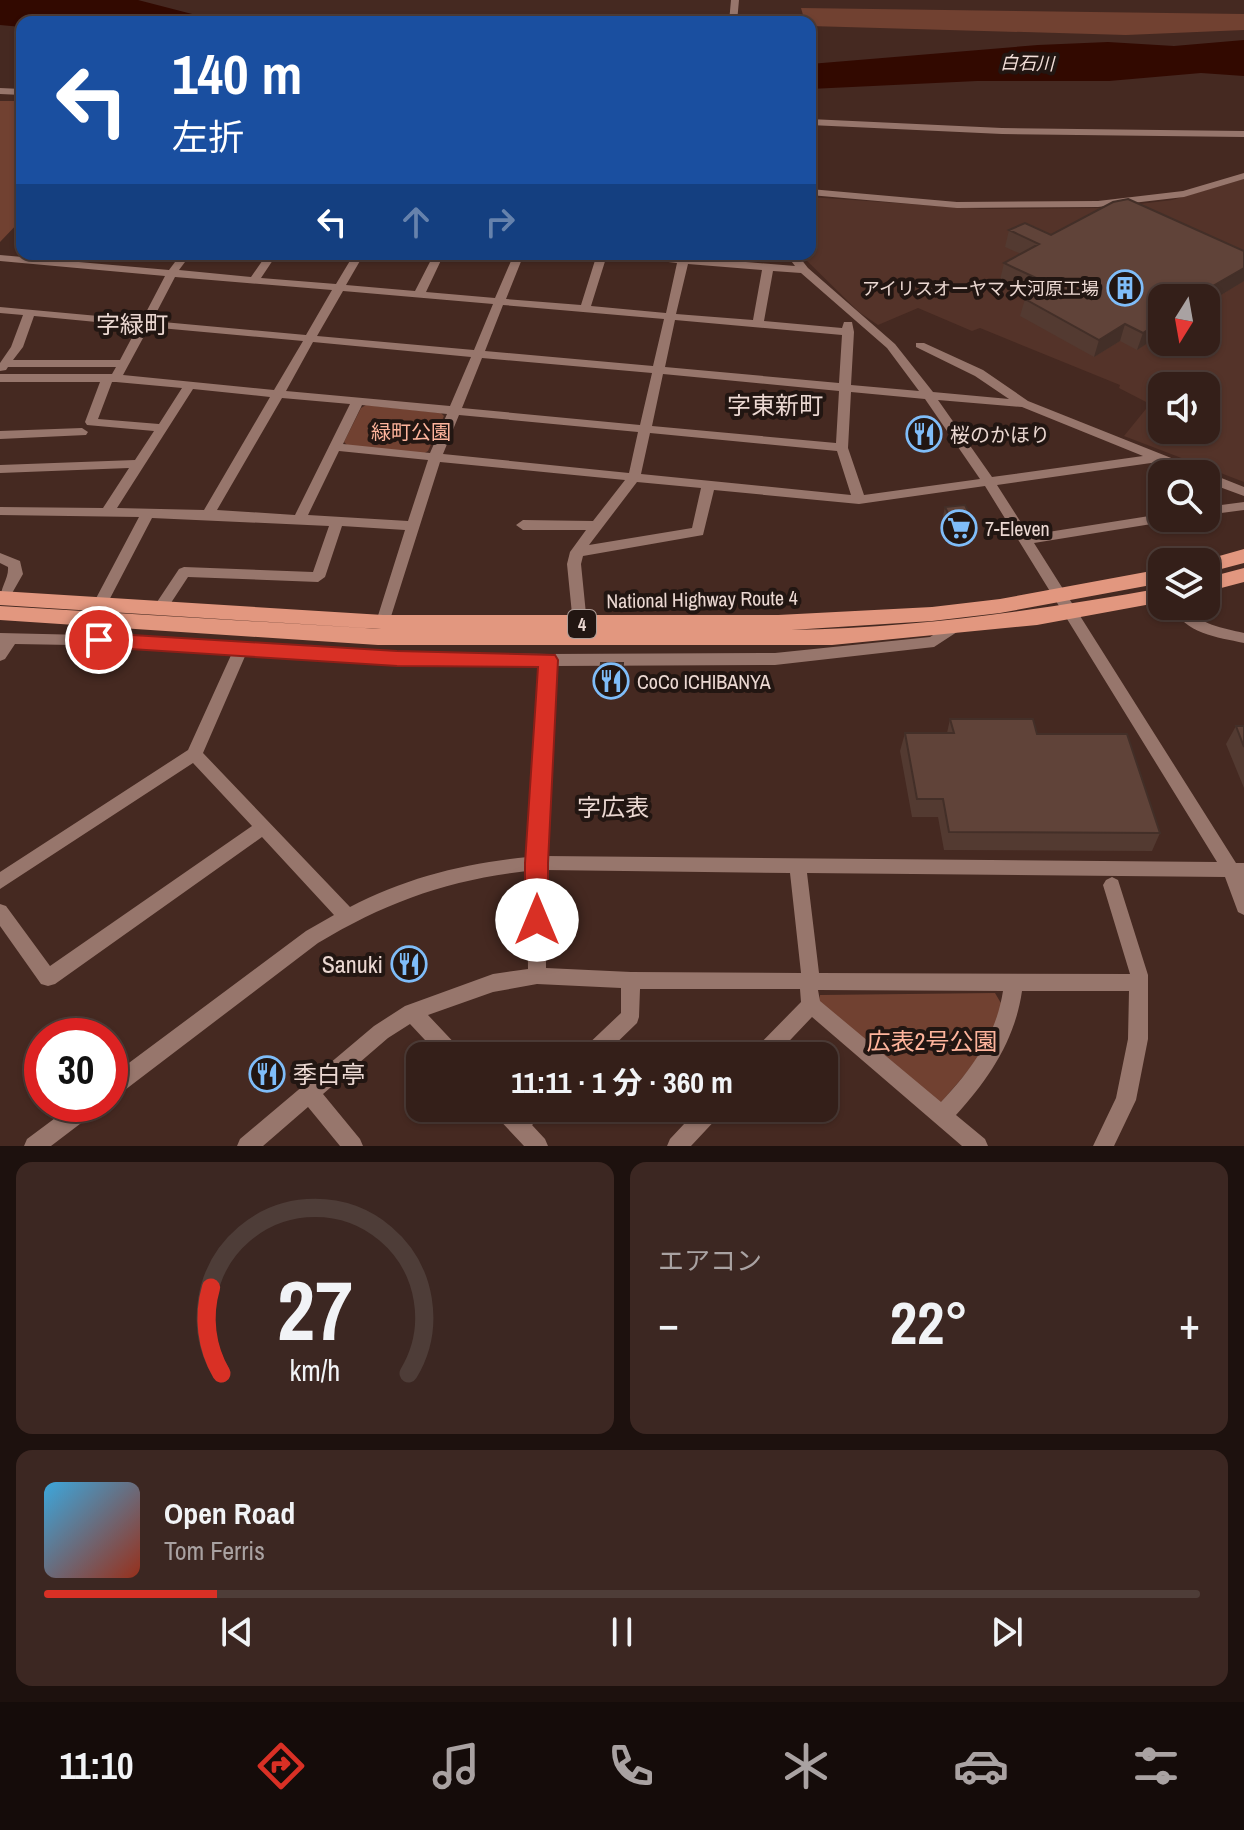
<!DOCTYPE html>
<html lang="ja">
<meta charset="utf-8">
<style>
:root{--surface:#341f19;--page:#3c2722;--text:#f1f3f6;--muted:#a9a2a2;--line:#4e3d38;--accent:#d93025}
body{margin:0;font-family:"Archivo Narrow","Noto Sans JP",sans-serif;background:var(--page);color:var(--text);height:100vh;display:flex;flex-direction:column;font-size:30px;white-space:nowrap}
*{box-sizing:border-box;margin:0}
p{font-size:26px;color:var(--muted)}
.icon{flex:none;width:44px;height:44px;fill:none;stroke:currentColor;stroke-width:2;stroke-linecap:round;stroke-linejoin:round}
.map{position:relative;height:1146px;overflow:hidden}
.panel{display:flex;flex-direction:column;gap:16px;padding:16px;background:#1d110e;flex:1}
.panel>*{flex:none}
.top-card{position:absolute;left:16px;top:16px;width:800px;height:244px;border-radius:16px;box-shadow:0 2px 6px #0004,0 0 0 2px var(--line);background:#1a4fa0;color:#fff;overflow:hidden}
.needle{width:52px;rotate:191deg}
.tools{position:absolute;left:1148px;top:284px;display:grid;gap:16px}
.tools a{display:grid;place-items:center;width:72px;height:72px;border-radius:16px;background:var(--surface);box-shadow:0 2px 6px #0004,0 0 0 2px var(--line);font-size:40px}
.speed{position:absolute;left:24px;top:1018px;display:flex;gap:16px;font-size:40px;font-weight:700;text-align:center}
.speed>*{display:grid;place-content:center;width:104px;height:104px;border-radius:50%;background:var(--surface);box-shadow:0 2px 6px #0004,0 0 0 2px var(--line);line-height:1}
.speed .limit{border:12px solid #d22;background:#fff;color:#111}
.pin{position:absolute;display:grid;place-items:center;width:68px;height:68px;color:#fff;margin:-34px;border:4px solid #fff;border-radius:50%;box-shadow:0 2px 8px #0007}
.me{position:absolute;width:88px;margin:-44px;rotate:0deg;stroke-linejoin:round;filter:drop-shadow(0 0 6px #0008)}
.turn{display:flex;align-items:center;gap:28px;height:168px;padding:0 24px;font-size:36px}
.turn .icon{width:104px;height:104px;stroke-width:2.5}
.turn b{display:block;font-size:56px;line-height:68px}
.lanes{display:flex;align-items:center;height:76px;padding:0 24px;background:#0003;justify-content:center;gap:40px;direction:ltr}
.lanes .off{opacity:.35}
.big{font-size:60px;font-weight:700;line-height:1.1}
.panel .widget{flex:1;display:flex;flex-direction:column;justify-content:center;gap:12px;min-width:0;padding:0 28px;border-radius:16px;background:var(--page)}
.panel .dial{align-items:center;gap:0}
.dial svg{height:208px;overflow:visible;fill:none;stroke:var(--line);stroke-width:7;stroke-linecap:round;text-anchor:middle}
.dial text{fill:var(--text);stroke:none}
.song{display:flex;align-items:center;gap:24px}
.cover{width:96px;height:96px;border-radius:12px;background:linear-gradient(135deg,hsl(200 70% 55%),hsl(10 70% 35%))}
.played{height:8px;border-radius:4px;background:linear-gradient(90deg,var(--accent) 15%,var(--line) 15%)}
.keys{display:flex;justify-content:space-around;direction:ltr}
.heat{display:flex;justify-content:space-between;align-items:center;font-size:44px;direction:ltr}
.panel .tiles{flex:1;display:grid;gap:16px;grid-template-columns:1fr 1fr}
.widget:last-child{grid-column:span 2}
.trip{position:absolute;left:406px;top:1042px;width:432px;height:80px;border-radius:16px;background:var(--surface);box-shadow:0 2px 6px #0004,0 0 0 2px var(--line);font-weight:700;line-height:80px;text-align:center}
.tabs{display:flex;height:128px;justify-content:space-around;align-items:center;background:#150c0a;color:var(--muted)}
.tabs .icon{width:56px;height:56px}
.tabs .on{color:var(--accent)}
.tabs b{font-size:36px;color:var(--text)}
.map>svg:first-child{display:block}
.built{fill:#543329;fill-rule:evenodd}
.green{fill:#714131}
.water{fill:#320900}
.lines{fill:none;stroke-linecap:round;stroke-linejoin:round}
.minor{fill:#97766c;fill-rule:evenodd}
.highway{fill:#e2977f;fill-rule:evenodd}
.wall{fill:#533a31}
.shaded-wall{fill:#432f28}
.building{fill:#604339;stroke:#432f28;stroke-width:2}
.route{fill:#d93025;stroke:#8d1f18;stroke-width:2}
.labels{text-anchor:middle;dominant-baseline:central;stroke-width:8;stroke-linejoin:round;paint-order:stroke}
.far-water-label{font-size:18px;font-style:italic;fill:#f2ded8;stroke:#221612}
.far-poi-label{font-size:18px;fill:#ebd8d2;stroke:#221612;text-anchor:end}
.shield{fill:#221612;stroke:#af9e98;stroke-width:2}
.shield-label{font-size:18px;font-weight:bold;fill:#ebd8d2}
.park-label{font-size:20px;fill:#feb49c;stroke:#221612}
.poi-label{font-size:20px;fill:#ebd8d2;stroke:#221612;text-anchor:start}
.street-label{font-size:20px;fill:#ebd8d2;stroke:#221612}
.quarter-label{font-size:24px;fill:#ebd8d2;stroke:#221612}
.near-poi-label{font-size:24px;fill:#ebd8d2;stroke:#221612;text-anchor:end}
.near-park-label{font-size:24px;fill:#feb49c;stroke:#221612}
</style>
<div class="map">
<svg width="1244" height="1146" viewBox="0 0 1244 1146">
<rect width="100%" height="100%" fill="#452921"/>
<path class="built" d="M 1244,179 L 1244,482 L 1124,436 L 1150,404 L 1119,388 L 1120,385 L 980,328 L 972,331 L 918,308 L 878,325 L 859,312 L 800,254 L 810,254 L 810,197 L 982,209 L 1106,208 L 1172,200 ZM 1162,298 L 1206,298 L 1206,342 L 1162,342 ZM 1162,386 L 1206,386 L 1206,430 L 1162,430 Z"/>
<path class="green" d="M 801,8 L 1244,14 L 1244,30 L 1126,35 L 810,26 L 810,22 L 805,22 Z
M 0,101 L 22,101 L 22,219 L 0,242 Z
M 366,405 L 441,413 L 444,416 L 428,451 L 423,454 L 348,446 L 344,442 L 361,408 Z
M 995,993 L 1005,1010 L 987,1049 L 937,1107 L 818,1006 L 820,995 Z"/>
<path class="water" d="M 0,0 L 138,0 L 223,22 L 22,22 L 22,27 L 0,25 Z
M 1244,40 L 1244,76 L 1201,73 L 1109,81 L 977,81 L 810,89 L 810,64 L 1038,45 L 1108,42 L 1174,46 Z"/>
<g class="lines">
<path class="minor" d="M 731,0 L 739,0 L 737,22 L 729,22 Z
M 0,88 L 22,89 L 22,95 L 0,94 Z
M 810,119 L 1002,128 L 1244,131 L 1244,137 L 1002,134 L 810,125 Z
M 1244,173 L 1244,179 L 1184,197 L 1098,207 L 957,208 L 810,195 L 810,189 L 957,202 L 1098,201 L 1183,191 Z
M 181,254 L 191,254 L 179,270 L 251,277 L 267,254 L 277,254 L 261,278 L 336,284 L 354,254 L 364,254 L 346,285 L 415,291 L 434,254 L 444,254 L 426,292 L 495,298 L 514,254 L 524,254 L 506,299 L 581,305 L 597,254 L 649,254 L 795,266 L 786,254 L 797,254 L 808,268 L 895,344 L 933,392 L 1009,399 L 975,376 L 916,347 L 916,343 L 924,343 L 983,370 L 1028,401 L 1244,487 L 1244,496 L 1206,482 L 1206,474 L 1187,474 L 1158,462 L 997,485 L 1029,535 L 1162,514 L 1162,518 L 1171,518 L 1164,522 L 1034,543 L 1236,863 L 1244,863 L 1244,915 L 1238,912 L 1225,877 L 807,873 L 819,973 L 1130,974 L 1103,885 L 1106,880 L 1112,877 L 1118,880 L 1148,975 L 1148,1039 L 1136,1100 L 1114,1146 L 1093,1146 L 1116,1098 L 1128,1039 L 1129,991 L 1022,991 C 1015,1040 989,1079 956,1115 L 985,1139 L 988,1146 L 962,1146 L 812,1017 L 775,1056 L 752,1056 L 755,1049 L 801,1002 L 800,989 L 640,989 L 639,1017 L 637,1023 L 603,1056 L 580,1056 L 583,1049 L 621,1013 L 621,988 L 537,984 L 493,992 L 428,1015 L 460,1049 L 463,1056 L 440,1056 L 410,1024 L 388,1038 L 323,1094 L 360,1139 L 363,1146 L 340,1146 L 308,1107 L 263,1146 L 237,1146 L 240,1139 L 374,1026 L 405,1006 L 493,974 L 528,969 L 527,871 C 448,880 386,902 318,943 L 117,1096 L 110,1099 L 110,1077 L 306,931 L 334,915 L 262,837 L 55,984 L 48,986 L 41,984 L 0,926 L 0,904 L 6,906 L 50,966 L 252,826 L 193,763 L 0,889 L 0,872 L 188,750 L 232,653 L 129,646 L 15,644 L 5,659 L 0,661 L 0,633 L 129,636 L 397,652 L 548,654 L 775,653 L 930,637 L 952,623 L 957,624 L 959,628 L 957,632 L 934,647 L 775,665 L 555,666 L 545,856 L 1217,862 L 985,486 L 859,504 L 714,490 L 703,535 L 583,556 L 581,564 L 587,624 L 585,628 L 575,628 L 573,624 L 567,564 L 570,552 L 586,530 L 523,530 L 516,525 L 523,520 L 593,521 L 625,480 L 440,462 L 388,626 L 378,626 L 376,622 L 405,530 L 342,526 L 325,577 L 318,582 L 188,577 L 165,612 L 160,613 L 153,608 L 179,569 L 184,567 L 313,572 L 329,526 L 152,518 L 105,608 L 95,608 L 93,604 L 139,517 L 0,515 L 0,507 L 103,508 L 129,468 L 0,473 L 0,465 L 135,460 L 154,431 L 87,425 L 85,422 L 100,382 L 0,382 L 0,374 L 112,374 L 116,367 L 8,367 L 6,370 L 0,371 L 0,363 L 11,347 L 23,315 L 0,313 L 0,307 L 142,320 L 165,276 L 0,261 L 0,255 L 169,270 ZM 607,255 L 677,263 L 666,313 L 591,306 ZM 688,264 L 762,270 L 753,320 L 676,314 ZM 773,271 L 801,273 L 887,348 L 919,391 L 851,385 L 854,332 L 852,322 L 844,322 L 842,328 L 764,321 ZM 175,277 L 332,290 L 306,335 L 152,321 ZM 343,291 L 493,304 L 474,350 L 317,336 ZM 503,305 L 664,319 L 653,366 L 485,351 ZM 34,316 L 138,326 L 120,360 L 13,360 L 23,347 ZM 675,320 L 842,335 L 839,383 L 665,367 ZM 149,327 L 303,341 L 274,390 L 123,375 ZM 313,342 L 471,357 L 450,406 L 286,391 ZM 482,358 L 652,373 L 640,425 L 462,408 ZM 663,374 L 839,391 L 836,443 L 652,426 ZM 112,382 L 116,382 L 182,388 L 159,424 L 98,419 ZM 193,389 L 270,397 L 204,510 L 117,508 ZM 851,392 L 925,399 L 980,479 L 864,495 L 848,448 ZM 282,398 L 350,404 L 295,515 L 217,510 ZM 938,400 L 1022,407 L 1143,456 L 992,477 ZM 362,405 L 447,414 L 430,453 L 343,444 ZM 459,415 L 638,432 L 629,473 L 443,454 ZM 650,433 L 837,451 L 851,495 L 641,474 ZM 339,451 L 428,460 L 408,521 L 308,515 ZM 637,482 L 701,488 L 692,528 L 589,545 ZM 246,654 L 397,664 L 540,665 L 528,857 C 466,863 405,878 350,907 L 203,753 ZM 545,870 L 790,873 L 801,973 L 631,972 L 546,968 ZM 818,990 L 1003,991 C 996,1036 972,1069 941,1102 L 820,1001 Z
M 82,428 L 88,432 L 86,435 L 0,439 L 0,431 Z
M 1244,502 L 1244,510 L 1206,515 L 1206,507 Z
M 0,553 L 20,561 L 23,574 L 7,602 L 0,602 C 0,587 9,579 8,567 L 0,563 Z
M 1172,606 L 1186,606 C 1199,625 1223,628 1244,633 L 1244,643 C 1217,637 1185,634 1172,606 Z
M 74,1104 L 100,1104 L 97,1111 L 51,1146 L 24,1146 L 27,1139 Z
M 492,1108 L 516,1108 L 518,1111 L 522,1108 L 546,1108 L 543,1115 L 532,1125 L 545,1139 L 548,1146 L 524,1146 L 495,1115 Z
M 699,1108 L 723,1108 L 720,1115 L 691,1146 L 667,1146 L 670,1139 Z"/>
<path class="highway" d="M 1244,549 L 1244,563 L 1206,573 L 1206,562 L 1198,562 Z
M 1244,568 L 1244,582 L 1206,592 L 1206,578 Z
M 1162,569 L 1162,583 L 1000,613 L 932,621 L 791,630 C 916,628 1039,610 1162,588 L 1162,602 L 1037,625 L 832,645 L 378,645 L 0,620 L 0,606 L 381,629 L 0,605 L 0,591 L 383,615 L 778,615 L 932,607 L 1000,599 Z"/>
</g>
<path class="wall" d="M 1009,230 L 1051,235 L 1244,281 L 1206,304 L 1206,298 L 1162,298 L 1162,329 L 1154,334 L 1151,341 L 1137,350 L 1120,341 L 1094,357 L 1020,316 L 1025,299 L 1031,295 L 1000,280 L 1004,263 L 1021,254 L 1005,247 Z
M 945,507 L 977,530 L 975,539 L 955,541 L 943,516 Z
M 623,663 L 622,691 L 600,690 L 599,681 Z
M 950,719 L 1037,734 L 1160,833 L 1152,851 L 944,850 L 938,817 L 912,817 L 900,751 L 905,733 L 947,733 Z
M 1236,726 L 1244,726 L 1244,788 L 1226,744 Z"/>
<path class="shaded-wall" d="M 1244,268 L 1244,281 L 1206,304 L 1206,298 L 1192,298 Z
M 1162,315 L 1162,329 L 1154,334 L 1151,341 L 1137,350 L 1143,333 L 1152,321 Z
M 1125,324 L 1120,341 L 1094,357 L 1099,340 Z"/>
<path class="building" d="M 1128,199 L 1244,251 L 1244,268 L 1192,298 L 1162,298 L 1162,315 L 1152,321 L 1157,324 L 1143,333 L 1125,324 L 1099,340 L 1025,299 L 1049,284 L 1004,263 L 1039,244 L 1009,230 L 1025,223 L 1051,235 L 1113,202 Z
M 965,505 L 977,530 L 957,532 L 945,507 Z
M 601,663 L 623,663 L 622,682 L 599,681 Z
M 950,719 L 1033,719 L 1037,734 L 1127,734 L 1160,833 L 949,832 L 943,799 L 917,799 L 905,733 L 954,733 Z
M 1236,726 L 1244,726 L 1244,747 Z"/>
<path class="route" d="M 99,633 L 397,651 L 555,655 L 558,660 L 548,863 L 548,920 L 545,927 L 537,930 L 529,927 L 525,920 L 525,863 L 538,667 L 397,666 L 99,647 L 90,640 Z"/>
<defs>
<symbol id="building-ring" viewBox="-11 -11 22 22"><circle r="9.5" fill="#221612" stroke="#7fbdf9" stroke-width="1.5"/><path d="M-4-6H4V6H1V3H-1V6H-4ZM-2.5-4.3h1.7v1.8h-1.7ZM.8-4.3h1.7v1.8H.8ZM-2.5-1h1.7V.8h-1.7ZM.8-1h1.7V.8H.8Z" fill="#7fbdf9"/></symbol>
<symbol id="restaurant-ring" viewBox="-11 -11 22 22"><circle r="9.5" fill="#221612" stroke="#7fbdf9" stroke-width="1.5"/><path d="M-5-6h1v4h1v-4h1v4h1v-4h1v5L-1.5 .5V6h-2V.5L-5-1ZM5-6V6H3V1.5H1.5Q1.5-4 5-6Z" fill="#7fbdf9"/></symbol>
<symbol id="supermarket-ring" viewBox="-11 -11 22 22"><circle r="9.5" fill="#221612" stroke="#7fbdf9" stroke-width="1.5"/><path d="M-6-5.5h2.5l.6 2H6L4.5 2H-2.5L-4.4-4H-6ZM-1.5 3.2a1.3 1.3 0 1 0 .1 0ZM3 3.2a1.3 1.3 0 1 0 .1 0Z" fill="#7fbdf9"/></symbol>
</defs>
<g fill-rule="evenodd">
<use href="#building-ring" x="1105" y="268" width="40" height="40"/>
<use href="#restaurant-ring" x="904" y="414" width="40" height="40"/>
<use href="#supermarket-ring" x="939" y="508" width="40" height="40"/>
<use href="#restaurant-ring" x="591" y="661" width="40" height="40"/>
<use href="#restaurant-ring" x="389" y="944" width="40" height="40"/>
<use href="#restaurant-ring" x="247" y="1054" width="40" height="40"/>
</g>
<g class="labels">
<g class="far-water-label">
<text transform="translate(1027 63) rotate(1)">白石川</text>
</g>
<g class="far-poi-label">
<text x="1099" y="288">アイリスオーヤマ 大河原工場</text>
</g>
<rect class="shield" x="568" y="610" width="28" height="28" rx="6"/>
<g class="shield-label">
<text x="582" y="624">4</text>
</g>
<g class="park-label">
<text x="411" y="431">緑町公園</text>
</g>
<g class="poi-label">
<text x="950" y="434">桜のかほり</text>
<text x="985" y="528">7-Eleven</text>
<text x="637" y="681">CoCo ICHIBANYA</text>
</g>
<g class="street-label">
<text transform="translate(702 599) rotate(-1)">National Highway Route 4</text>
</g>
<g class="quarter-label">
<text x="132" y="324">字緑町</text>
<text x="775" y="405">字東新町</text>
<text x="613" y="807">字広表</text>
</g>
<g class="near-poi-label">
<text x="383" y="964">Sanuki</text>
<text x="293" y="1074" text-anchor="start">季白亭</text>
</g>
<g class="near-park-label">
<text x="932" y="1041">広表2号公園</text>
</g>
</g>
</svg>
<div class="tools">
<a><svg class="needle" viewBox="-14 -14 28 28"><path d="M0-13l5 13h-10z" fill="#e53935"/><path d="M0 13l5-13h-10z" fill="#a9a2a2"/></svg></a>
<a><svg class="icon" aria-label="sound" viewBox="0 0 24 24"><path d="M4 9h4l5-4v14l-5-4H4zM17 9q2 3 0 6"/></svg></a>
<a><svg class="icon" aria-label="search" viewBox="0 0 24 24"><circle cx="10" cy="10" r="6"/><path d="M15 15l6 6"/></svg></a>
<a><svg class="icon" aria-label="layers" viewBox="0 0 24 24"><path d="M12 4l9 5-9 5-9-5zM3 14l9 5 9-5"/></svg></a>
</div>
<div class="speed"><div class="limit">30</div></div>
<div class="pin" style="left:99px;top:640px;background:#d93025"><svg class="icon" aria-label="arrive" viewBox="0 0 24 24"><path d="M6 21V4h12l-3 4 3 4H6"/></svg></div>
<svg class="me" style="left:537px;top:920px" viewBox="-20 -20 40 40"><circle r="19" fill="#fff"/><path d="M0-13L10 11 0 6-10 11z" fill="#d93025"/></svg>
<div class="trip">11:11 · 1 分 · 360 m</div>
<div class="top-card">
<div class="turn"><svg class="icon" aria-label="left" viewBox="0 0 24 24"><path d="M17 20v-9H6M10 6l-5 5 5 5"/></svg><div><b>140 m</b>左折</div></div>
<div class="lanes"><svg class="icon" aria-label="left" viewBox="0 0 24 24"><path d="M17 20v-9H6M10 6l-5 5 5 5"/></svg><svg class="icon off" aria-label="ahead" viewBox="0 0 24 24"><path d="M12 20V5M6 11l6-6 6 6"/></svg><svg class="icon off" aria-label="right" viewBox="0 0 24 24"><path d="M7 20v-9h11M14 6l5 5-5 5"/></svg></div>
</div>
</div>
<section class="panel">
<div class="tiles">
<div class="widget dial"><svg viewBox="0 0 100 80">
<path d="M14 69A42 42 0 1 1 86 69"/>
<path d="M14 69A42 42 0 0 1 10 36" stroke="#d93025"/>
<text x="50" y="56" font-size="32" font-weight="700">27</text>
<text x="50" y="72" font-size="11">km/h</text>
</svg></div>
<div class="widget"><p>エアコン</p>
<div class="heat"><a>−</a><b class="big">22°</b><a>+</a></div>
</div>
<div class="widget">
<div class="song"><i class="cover"></i><div><b>Open Road</b><p>Tom Ferris</p></div></div>
<div class="played"></div>
<div class="keys"><svg class="icon" aria-label="previous" viewBox="0 0 24 24"><path d="M18 5L8 12l10 7zM5 5v14"/></svg><svg class="icon" aria-label="pause" viewBox="0 0 24 24"><path d="M8 5v14M16 5v14"/></svg><svg class="icon" aria-label="next" viewBox="0 0 24 24"><path d="M6 5l10 7-10 7zM19 5v14"/></svg></div>
</div>
</div>
</section>
<nav class="tabs">
<b>11:10</b>
<svg class="icon on" aria-label="directions" viewBox="0 0 24 24"><path d="M12 3l9 9-9 9-9-9zM9 14v-3h6M13 9l2 2-2 2"/></svg>
<svg class="icon" aria-label="music" viewBox="0 0 24 24"><path d="M9 18V5l10-2v13"/><circle cx="6" cy="18" r="3"/><circle cx="16" cy="16" r="3"/></svg>
<svg class="icon" aria-label="phone" viewBox="0 0 24 24"><path d="M5 4h4l2 5-3 2q2 4 5 5l2-3 5 2v4C11 20 4 13 5 4z"/></svg>
<svg class="icon" aria-label="climate" viewBox="0 0 24 24"><path d="M12 3v18M4 7l16 10M4 17L20 7"/></svg>
<svg class="icon" aria-label="car" viewBox="0 0 24 24"><path d="M5 17H2v-5l4-1 3-4h7l3 4 3 1v5h-3M9 17h6M6 11h13"/><circle cx="7" cy="17" r="2"/><circle cx="17" cy="17" r="2"/></svg>
<svg class="icon" aria-label="filters" viewBox="0 0 24 24"><path d="M4 7h16M4 17h16"/><circle cx="9" cy="7" r="2"/><circle cx="15" cy="17" r="2"/></svg>
</nav>
